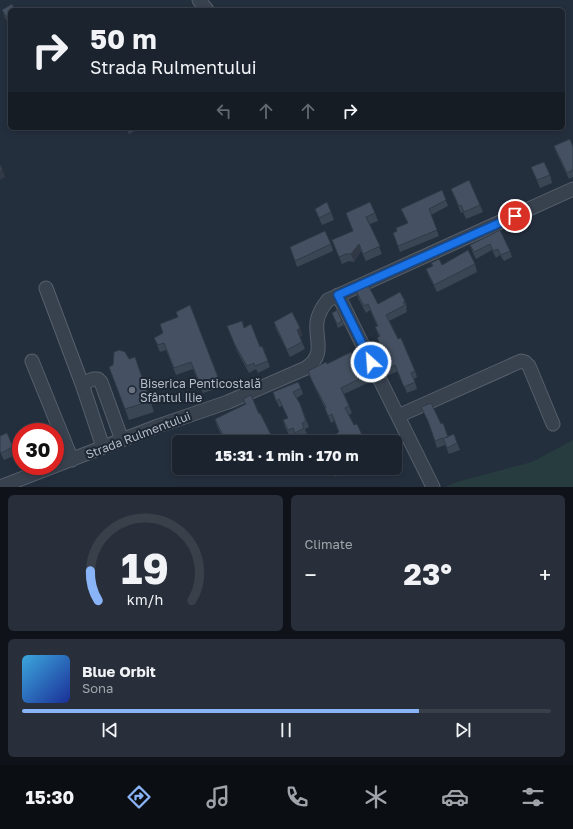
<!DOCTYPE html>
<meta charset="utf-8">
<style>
:root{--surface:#1b232e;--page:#282f3a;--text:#f1f3f6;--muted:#a0a4aa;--line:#39404a;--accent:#8ab4f8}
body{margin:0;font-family:"Golos Text",sans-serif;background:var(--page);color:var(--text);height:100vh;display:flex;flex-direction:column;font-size:15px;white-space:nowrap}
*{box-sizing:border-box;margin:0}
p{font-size:13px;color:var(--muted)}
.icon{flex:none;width:22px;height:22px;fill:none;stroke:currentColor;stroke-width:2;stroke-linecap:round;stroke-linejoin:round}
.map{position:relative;height:487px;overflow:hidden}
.details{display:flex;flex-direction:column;gap:8px;padding:8px;background:#0f1319;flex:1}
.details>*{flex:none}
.hud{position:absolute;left:8px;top:8px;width:557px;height:122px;border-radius:6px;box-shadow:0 2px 6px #0003,0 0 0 1px var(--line);background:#1b232e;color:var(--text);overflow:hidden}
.speed{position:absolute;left:12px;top:423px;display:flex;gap:8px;font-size:20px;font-weight:700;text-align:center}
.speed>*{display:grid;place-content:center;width:52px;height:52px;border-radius:50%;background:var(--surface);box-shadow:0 2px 6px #0003,0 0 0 1px var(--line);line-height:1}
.speed .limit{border:6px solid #d22;background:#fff;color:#111}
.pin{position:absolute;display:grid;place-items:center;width:34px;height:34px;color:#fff;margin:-17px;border:2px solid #fff;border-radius:50%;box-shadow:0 1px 4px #0007}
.me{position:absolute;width:44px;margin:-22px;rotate:334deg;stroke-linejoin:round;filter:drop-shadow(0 0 3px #0008)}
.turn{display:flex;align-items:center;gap:14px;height:84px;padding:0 16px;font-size:18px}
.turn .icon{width:52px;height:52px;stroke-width:2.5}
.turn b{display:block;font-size:28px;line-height:34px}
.lanes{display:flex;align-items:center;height:38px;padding:0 16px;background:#0003;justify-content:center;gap:20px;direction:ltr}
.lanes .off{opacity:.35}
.big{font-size:30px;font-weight:700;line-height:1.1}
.details .card{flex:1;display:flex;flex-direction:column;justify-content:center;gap:6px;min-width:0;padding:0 14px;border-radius:6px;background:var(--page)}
.details .dial{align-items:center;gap:0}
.dial svg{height:104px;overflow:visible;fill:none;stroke:var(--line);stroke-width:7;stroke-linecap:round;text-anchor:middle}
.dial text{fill:var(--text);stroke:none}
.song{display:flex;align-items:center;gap:12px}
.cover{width:48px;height:48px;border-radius:6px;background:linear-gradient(135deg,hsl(200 70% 55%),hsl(230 70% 35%))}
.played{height:4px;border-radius:2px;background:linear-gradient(90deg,var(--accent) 75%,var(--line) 75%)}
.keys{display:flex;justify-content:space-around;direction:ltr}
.heat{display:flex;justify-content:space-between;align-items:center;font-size:22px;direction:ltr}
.details .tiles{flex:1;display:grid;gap:8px;grid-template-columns:1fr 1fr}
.card:last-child{grid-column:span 2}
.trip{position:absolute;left:172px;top:435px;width:230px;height:40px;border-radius:6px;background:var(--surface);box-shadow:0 2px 6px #0003,0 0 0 1px var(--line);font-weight:700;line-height:40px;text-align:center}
.dock{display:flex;height:64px;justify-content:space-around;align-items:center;background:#0b0e12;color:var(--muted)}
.dock .icon{width:28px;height:28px}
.dock .on{color:var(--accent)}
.dock b{font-size:18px;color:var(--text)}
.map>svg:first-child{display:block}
.green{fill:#263c3f}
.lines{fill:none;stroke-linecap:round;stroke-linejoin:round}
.minor-casing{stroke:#565f6c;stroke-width:15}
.minor{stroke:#38414e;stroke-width:13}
.wall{fill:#3b4654}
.shaded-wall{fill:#303945}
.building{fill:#455162;stroke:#303945}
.route-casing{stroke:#114b97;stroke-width:10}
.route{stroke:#1a73e8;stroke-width:7}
.worship-dot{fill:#6b7280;stroke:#1d2633;stroke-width:1.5}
.labels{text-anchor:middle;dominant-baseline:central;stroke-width:4;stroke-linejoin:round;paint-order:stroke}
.poi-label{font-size:12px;fill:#b4bcc9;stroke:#1d2633;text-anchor:start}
.street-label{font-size:12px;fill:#b4bcc9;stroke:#1d2633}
</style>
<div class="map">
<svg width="573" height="487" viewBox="0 0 573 487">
<rect width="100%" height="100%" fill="#242f3e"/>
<path class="green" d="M 573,440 L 573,487 L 445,487 L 460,481 L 532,462 Z"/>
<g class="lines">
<defs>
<path id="minor" d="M 199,0 L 207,10
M 46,288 L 82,384 L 93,379 L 98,379 L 101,382 L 122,440
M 338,295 L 433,487
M 32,361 L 72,460
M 82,384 L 103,447
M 398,416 L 521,361 L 525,362 L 529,366 L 553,424
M 0,487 L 158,426 L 228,402 L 306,368 C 326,354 315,341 317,322 C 318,314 323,306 328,300 L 573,189"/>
</defs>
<use href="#minor" class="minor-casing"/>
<use href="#minor" class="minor"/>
</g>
<path class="wall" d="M 2,10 L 10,10 L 10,25 L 5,18 Z
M 126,128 L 137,128 L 138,129 L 129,134 Z
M 554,146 L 573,147 L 573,177 L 569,179 L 556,152 Z
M 531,167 L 550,175 L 552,183 L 540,188 Z
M 451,189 L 480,205 L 483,212 L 466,219 L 463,212 L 461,213 Z
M 442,190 L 448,206 L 431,215 L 439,236 L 400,252 L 393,233 L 397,231 L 408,223 L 401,209 Z
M 315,209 L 331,212 L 334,220 L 322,225 Z
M 346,213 L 375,213 L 378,221 L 370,224 L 382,254 L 366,261 L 361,251 L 354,262 L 349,261 L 342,264 L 332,240 L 353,231 Z
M 500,230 L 510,251 L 512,257 L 504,261 L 500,255 L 496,258 L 492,250 L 476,259 L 472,251 L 470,245 Z
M 331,244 L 333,251 L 297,267 L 290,247 Z
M 431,263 L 442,265 L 475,264 L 477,272 L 437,292 L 429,276 L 426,269 L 432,266 Z
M 356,291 L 378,304 L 405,301 L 407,308 L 406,308 L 407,312 L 389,321 L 415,371 L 417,377 L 414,379 L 417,389 L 407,393 L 398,371 L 387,376 L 380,359 L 385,357 L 377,338 L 379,337 L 375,327 L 377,326 L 370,310 L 366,313 L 358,298 Z
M 190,305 L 222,387 L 203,393 L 193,369 L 176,375 L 166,350 L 160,352 L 154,338 L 163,333 Z
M 332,313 L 342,321 L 344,325 L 338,328 Z
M 274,322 L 300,328 L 302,335 L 300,337 L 305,349 L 290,357 L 276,329 Z
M 227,326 L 244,327 L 260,347 L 262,346 L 270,367 L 258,373 L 256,369 L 249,373 L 237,351 Z
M 352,355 L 369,374 L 372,381 L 344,394 L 352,413 L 349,415 L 354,425 L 363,437 L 365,442 L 339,442 L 336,434 L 339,432 L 334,421 L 331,423 L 325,408 L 315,388 L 308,371 Z
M 135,357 L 154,412 L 129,420 L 109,367 Z
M 301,388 L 303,394 L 297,398 L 300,404 L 309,427 L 305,429 L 307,434 L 298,439 L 295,434 L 290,437 L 285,427 L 283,420 L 288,418 L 282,406 L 279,407 L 273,392 Z
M 243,399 L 259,414 L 274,442 L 225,442 L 217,426 L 215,419 L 245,405 Z
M 421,407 L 441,424 L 448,437 L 454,434 L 460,450 L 449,454 L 445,445 L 437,448 L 430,426 Z
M 7,433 L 16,455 L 4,460 L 0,452 L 0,436 Z
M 230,468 L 237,468 L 231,471 Z
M 331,468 L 341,468 L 343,474 L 335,477 Z"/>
<path class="shaded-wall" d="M 2,169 L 5,177 L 0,180 L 0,171 Z
M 359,244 L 361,251 L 354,262 L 351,254 Z
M 300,328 L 302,335 L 300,337 L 297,330 Z"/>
<path class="building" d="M 12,4 L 15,10 L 10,10 L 10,22 L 2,10 Z
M 570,139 L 573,147 L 573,170 L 567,173 L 554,146 Z
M 544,162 L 550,175 L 537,180 L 531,167 Z
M 0,165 L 2,169 L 0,171 Z
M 469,180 L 480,205 L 464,212 L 461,205 L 459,206 L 451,189 Z
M 442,190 L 446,200 L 429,209 L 437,230 L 398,246 L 393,233 L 397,231 L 396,228 L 408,223 L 401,209 Z
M 327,202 L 331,212 L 319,218 L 315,209 Z
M 370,202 L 375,213 L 366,217 L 380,246 L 363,254 L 359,244 L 351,254 L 346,254 L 339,257 L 332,240 L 353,231 L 346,213 Z
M 500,230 L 510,251 L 501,255 L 498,249 L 493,251 L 490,244 L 474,252 L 470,245 Z
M 325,231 L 331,244 L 295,261 L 290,247 Z
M 468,250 L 475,264 L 434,285 L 426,269 L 433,266 L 431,263 L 439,259 L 442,265 Z
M 368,285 L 378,304 L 400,292 L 405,301 L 403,302 L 405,305 L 386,315 L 398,339 L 401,338 L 415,371 L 411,373 L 415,382 L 404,387 L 395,365 L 385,370 L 380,359 L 386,357 L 377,338 L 380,336 L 375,327 L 378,326 L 368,304 L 364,306 L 356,291 Z
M 190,305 L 219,380 L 201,386 L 191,362 L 174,368 L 164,343 L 158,345 L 154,338 L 163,333 L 160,324 L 178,317 L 176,312 Z
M 337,310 L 342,321 L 337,324 L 332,313 Z
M 292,312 L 300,328 L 297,330 L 302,342 L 287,350 L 274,322 Z
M 242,321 L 244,328 L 251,324 L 260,347 L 262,346 L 268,361 L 255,366 L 254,363 L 247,366 L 235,345 L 227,326 Z
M 119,350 L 125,352 L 129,359 L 135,357 L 150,401 L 125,409 L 109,367 L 113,365 L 114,352 Z
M 351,352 L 352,355 L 358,352 L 369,374 L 341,388 L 349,406 L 345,408 L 354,425 L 357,424 L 363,437 L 359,438 L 361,442 L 340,442 L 336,434 L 339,432 L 332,414 L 328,416 L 325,408 L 326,407 L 312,381 L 308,371 L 326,362 L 327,364 Z
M 298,382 L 301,388 L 293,392 L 300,404 L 306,421 L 302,423 L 304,428 L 295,433 L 293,428 L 288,430 L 283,420 L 288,418 L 279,399 L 276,401 L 273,392 Z
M 251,395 L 259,414 L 260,413 L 273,439 L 268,442 L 226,442 L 215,419 L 246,404 L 243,399 Z
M 431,403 L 441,424 L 443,423 L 448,437 L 444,438 L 454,434 L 457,443 L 447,448 L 443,438 L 435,441 L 428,421 L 421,407 Z
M 7,433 L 13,447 L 1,453 L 0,451 L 0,436 Z"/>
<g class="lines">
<defs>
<path id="route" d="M 371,362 L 338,295 L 515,216"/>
</defs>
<use href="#route" class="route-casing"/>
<use href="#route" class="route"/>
</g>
<circle class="worship-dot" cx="132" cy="390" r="4"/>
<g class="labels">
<g class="poi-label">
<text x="140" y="383">Biserica Penticostală<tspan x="140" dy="14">Sfântul Ilie</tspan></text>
</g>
<g class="street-label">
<text transform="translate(138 435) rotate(-21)">Strada Rulmentului</text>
</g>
</g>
</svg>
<div class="speed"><div class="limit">30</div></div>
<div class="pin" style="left:515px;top:216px;background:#d93025"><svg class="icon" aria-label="arrive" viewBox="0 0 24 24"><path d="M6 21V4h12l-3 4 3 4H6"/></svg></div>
<svg class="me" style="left:371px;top:362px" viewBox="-20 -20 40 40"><circle r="17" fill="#1a73e8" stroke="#fff" stroke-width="3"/><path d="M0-11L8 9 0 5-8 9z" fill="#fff"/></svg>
<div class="trip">15:31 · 1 min · 170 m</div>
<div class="hud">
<div class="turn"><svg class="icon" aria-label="right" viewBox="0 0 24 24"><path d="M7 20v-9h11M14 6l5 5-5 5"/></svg><div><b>50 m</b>Strada Rulmentului</div></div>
<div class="lanes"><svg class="icon off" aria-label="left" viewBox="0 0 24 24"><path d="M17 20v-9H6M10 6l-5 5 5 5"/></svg><svg class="icon off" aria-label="ahead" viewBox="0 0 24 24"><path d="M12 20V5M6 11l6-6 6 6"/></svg><svg class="icon off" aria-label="ahead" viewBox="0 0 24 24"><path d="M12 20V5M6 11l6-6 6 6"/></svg><svg class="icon" aria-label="right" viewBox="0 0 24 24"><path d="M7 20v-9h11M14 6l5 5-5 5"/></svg></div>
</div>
</div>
<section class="details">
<div class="tiles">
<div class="card dial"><svg viewBox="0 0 100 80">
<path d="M14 69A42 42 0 1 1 86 69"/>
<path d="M14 69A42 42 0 0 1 8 46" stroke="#8ab4f8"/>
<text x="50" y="56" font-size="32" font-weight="700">19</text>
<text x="50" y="72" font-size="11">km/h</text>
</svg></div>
<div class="card"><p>Climate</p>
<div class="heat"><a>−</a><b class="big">23°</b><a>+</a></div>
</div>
<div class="card">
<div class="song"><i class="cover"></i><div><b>Blue Orbit</b><p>Sona</p></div></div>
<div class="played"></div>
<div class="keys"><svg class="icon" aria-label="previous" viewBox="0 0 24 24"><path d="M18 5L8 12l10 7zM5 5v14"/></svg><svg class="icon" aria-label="pause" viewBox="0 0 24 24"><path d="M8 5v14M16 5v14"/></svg><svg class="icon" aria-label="next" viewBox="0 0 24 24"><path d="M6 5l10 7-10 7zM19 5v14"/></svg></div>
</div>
</div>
</section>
<nav class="dock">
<b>15:30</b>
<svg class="icon on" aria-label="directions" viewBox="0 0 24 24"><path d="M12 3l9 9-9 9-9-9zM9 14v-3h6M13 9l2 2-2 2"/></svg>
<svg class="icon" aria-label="music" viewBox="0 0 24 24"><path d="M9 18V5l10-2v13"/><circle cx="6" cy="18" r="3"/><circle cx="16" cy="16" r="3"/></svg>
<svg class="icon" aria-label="phone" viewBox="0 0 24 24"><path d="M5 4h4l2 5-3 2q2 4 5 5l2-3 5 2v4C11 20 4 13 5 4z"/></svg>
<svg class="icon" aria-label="climate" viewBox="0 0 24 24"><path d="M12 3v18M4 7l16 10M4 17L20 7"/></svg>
<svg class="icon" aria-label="car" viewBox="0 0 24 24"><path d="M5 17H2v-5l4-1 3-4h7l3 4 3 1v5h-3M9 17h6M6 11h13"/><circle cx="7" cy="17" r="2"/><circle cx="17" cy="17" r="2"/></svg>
<svg class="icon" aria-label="filters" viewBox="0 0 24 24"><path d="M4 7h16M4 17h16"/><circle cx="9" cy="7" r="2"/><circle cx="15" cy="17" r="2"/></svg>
</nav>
